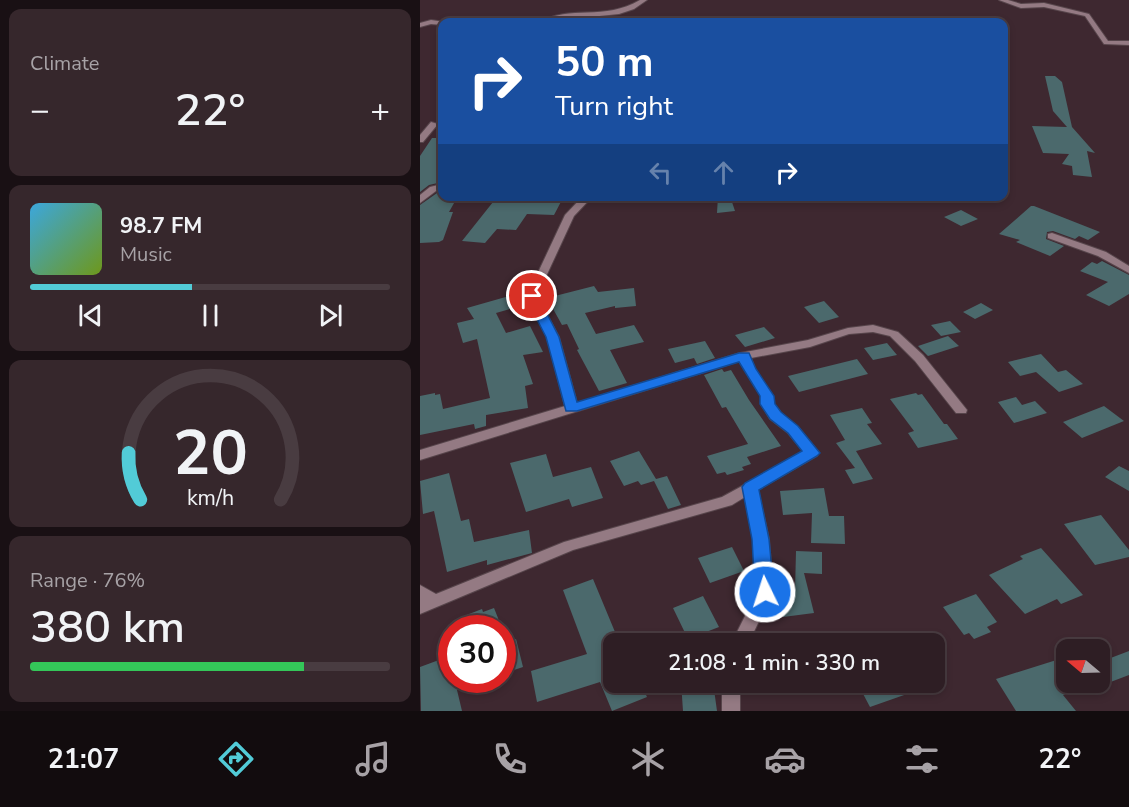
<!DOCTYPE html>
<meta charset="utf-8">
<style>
:root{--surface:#2e1e24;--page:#36272c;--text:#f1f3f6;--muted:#a7a2a6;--line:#493c41;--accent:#52cbd7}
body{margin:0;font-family:"Nunito Sans",sans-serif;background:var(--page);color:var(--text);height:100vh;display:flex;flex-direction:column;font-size:22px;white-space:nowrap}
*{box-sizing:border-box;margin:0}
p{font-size:20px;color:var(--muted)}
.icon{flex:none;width:33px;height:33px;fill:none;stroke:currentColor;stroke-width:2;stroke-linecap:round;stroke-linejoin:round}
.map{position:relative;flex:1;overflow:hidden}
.drawer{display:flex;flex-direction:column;gap:9px;padding:9px;background:#191014;width:420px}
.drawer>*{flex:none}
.banner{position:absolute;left:18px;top:18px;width:570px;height:183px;border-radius:12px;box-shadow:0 3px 9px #0003,0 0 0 2px var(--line);background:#1a4fa0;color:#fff;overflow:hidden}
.needle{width:39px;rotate:289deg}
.buttons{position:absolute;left:636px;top:639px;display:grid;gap:12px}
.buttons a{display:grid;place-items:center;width:54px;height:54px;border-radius:12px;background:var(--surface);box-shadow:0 3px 9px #0003,0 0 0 2px var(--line);font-size:30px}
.speed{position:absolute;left:18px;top:615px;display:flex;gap:12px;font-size:30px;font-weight:700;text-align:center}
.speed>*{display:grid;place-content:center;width:78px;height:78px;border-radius:50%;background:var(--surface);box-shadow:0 3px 9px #0003,0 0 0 2px var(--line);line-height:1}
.speed .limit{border:9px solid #d22;background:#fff;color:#111}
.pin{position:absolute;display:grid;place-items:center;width:51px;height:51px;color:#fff;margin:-26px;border:3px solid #fff;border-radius:50%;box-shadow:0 2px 6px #0007}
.me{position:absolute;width:66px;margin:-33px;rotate:356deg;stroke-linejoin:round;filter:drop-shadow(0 0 4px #0008)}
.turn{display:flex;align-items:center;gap:21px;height:126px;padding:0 18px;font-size:27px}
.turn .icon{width:78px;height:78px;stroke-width:2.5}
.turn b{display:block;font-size:42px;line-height:51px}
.lanes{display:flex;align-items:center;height:57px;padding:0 18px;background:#0003;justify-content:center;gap:30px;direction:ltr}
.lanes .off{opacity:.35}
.big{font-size:45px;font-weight:600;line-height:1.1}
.drawer .widget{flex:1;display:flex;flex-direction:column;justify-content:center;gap:9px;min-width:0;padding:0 21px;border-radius:12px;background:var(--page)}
.drawer .dial{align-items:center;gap:0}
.dial svg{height:156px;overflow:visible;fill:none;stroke:var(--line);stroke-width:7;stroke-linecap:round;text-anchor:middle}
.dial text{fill:var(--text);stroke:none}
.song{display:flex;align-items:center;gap:18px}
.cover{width:72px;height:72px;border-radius:9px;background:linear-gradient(135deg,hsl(200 70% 55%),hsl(80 70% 35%))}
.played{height:6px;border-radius:3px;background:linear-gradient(90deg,var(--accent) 45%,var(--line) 45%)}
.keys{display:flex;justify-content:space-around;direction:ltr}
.heat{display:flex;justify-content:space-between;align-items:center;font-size:33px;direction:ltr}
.charge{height:9px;border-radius:4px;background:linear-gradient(90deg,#34c759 76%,var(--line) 0)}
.trip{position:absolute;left:183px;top:633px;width:342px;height:60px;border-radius:12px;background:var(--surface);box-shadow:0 3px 9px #0003,0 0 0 2px var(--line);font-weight:600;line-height:60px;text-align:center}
.menu{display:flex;height:96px;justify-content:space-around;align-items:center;background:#120c0e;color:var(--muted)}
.menu .icon{width:42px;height:42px}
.menu .current{color:var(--accent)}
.menu b{font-size:27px;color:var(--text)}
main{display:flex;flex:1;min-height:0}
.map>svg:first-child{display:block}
.building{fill:#4b696c}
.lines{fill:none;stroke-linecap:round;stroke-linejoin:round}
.street-casing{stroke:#57454b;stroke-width:2}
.street{fill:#947a83;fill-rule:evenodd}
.route{fill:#1a73e8;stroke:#114b97;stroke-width:1.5}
</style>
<main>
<section class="drawer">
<div class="widget"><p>Climate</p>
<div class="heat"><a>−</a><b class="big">22°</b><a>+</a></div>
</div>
<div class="widget">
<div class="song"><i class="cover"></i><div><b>98.7 FM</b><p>Music</p></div></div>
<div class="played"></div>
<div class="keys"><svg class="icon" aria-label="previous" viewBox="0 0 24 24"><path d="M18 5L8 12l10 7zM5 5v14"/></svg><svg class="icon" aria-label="pause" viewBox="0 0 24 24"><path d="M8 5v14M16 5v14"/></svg><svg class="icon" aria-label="next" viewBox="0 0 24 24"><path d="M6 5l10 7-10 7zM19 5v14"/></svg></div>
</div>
<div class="widget dial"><svg viewBox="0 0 100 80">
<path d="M14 69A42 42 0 1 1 86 69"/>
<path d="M14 69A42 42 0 0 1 8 45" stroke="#52cbd7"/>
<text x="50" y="56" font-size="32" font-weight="700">20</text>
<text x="50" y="72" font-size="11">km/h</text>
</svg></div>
<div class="widget"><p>Range · 76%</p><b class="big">380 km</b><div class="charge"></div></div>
</section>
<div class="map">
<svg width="709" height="711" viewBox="0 0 709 711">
<rect width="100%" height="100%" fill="#3e2830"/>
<path class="building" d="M 625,76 L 635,76 L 642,82 L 652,127 L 675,153 L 667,151 L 672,177 L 653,175 L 652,166 L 642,164 L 649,154 L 623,153 L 612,126 L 647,127 L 633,111 Z
M 12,138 L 22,138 L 22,182 L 9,185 L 0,192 L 0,156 Z
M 22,192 L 22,196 L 38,196 L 29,212 L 33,212 L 23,240 L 19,242 L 0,243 L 0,205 L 17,193 Z
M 85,196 L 144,196 L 134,215 L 107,214 L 96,230 L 77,229 L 65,243 L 42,241 L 73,202 L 80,202 Z
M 298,196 L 310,196 L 315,211 L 297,213 Z
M 611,206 L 614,206 L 680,232 L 668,240 L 659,236 L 655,239 L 633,231 L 627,232 L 626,239 L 644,246 L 630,256 L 596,242 L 600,240 L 579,234 Z
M 541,210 L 558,219 L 541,226 L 524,217 Z
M 682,261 L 709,275 L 709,294 L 689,306 L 666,295 L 688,282 L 660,271 L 672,262 L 677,264 Z
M 174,286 L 178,292 L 214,288 L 216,306 L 195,308 L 195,306 L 165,313 L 176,334 L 214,325 L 224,342 L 190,350 L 207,383 L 179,391 L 157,350 L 159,349 L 147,324 L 142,325 L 127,298 Z
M 93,295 L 100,306 L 76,313 L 86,333 L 110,326 L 123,352 L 103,355 L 113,384 L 105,386 L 108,408 L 66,415 L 66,426 L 55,429 L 54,424 L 0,435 L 0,396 L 15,393 L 15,395 L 20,394 L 23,409 L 70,398 L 57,339 L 43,343 L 37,323 L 54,319 L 47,308 Z
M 404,301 L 419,317 L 399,323 L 384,307 Z
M 561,303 L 573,310 L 555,319 L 543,312 Z
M 530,321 L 541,332 L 521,336 L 511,325 Z
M 344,327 L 355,338 L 325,347 L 315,335 Z
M 528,336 L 539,346 L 508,356 L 498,346 Z
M 285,341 L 295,358 L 277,364 L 274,358 L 255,363 L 248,349 Z
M 467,343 L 477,355 L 453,360 L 444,348 Z
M 621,354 L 638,372 L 646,370 L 663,384 L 639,392 L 616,372 L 600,376 L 588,362 Z
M 437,359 L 448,374 L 379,392 L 368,376 Z
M 302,369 L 304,372 L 311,370 L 329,400 L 361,446 L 327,457 L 331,464 L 322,467 L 324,470 L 307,475 L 305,472 L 297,474 L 287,456 L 328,444 L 306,407 L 302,408 L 284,375 Z
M 496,393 L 498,395 L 502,394 L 524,424 L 527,424 L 538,439 L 498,448 L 488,433 L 494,431 L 470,399 Z
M 596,397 L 602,405 L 615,401 L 627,413 L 594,423 L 578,402 Z
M 684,406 L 704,421 L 662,438 L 643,422 Z
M 442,408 L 452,423 L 447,424 L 462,444 L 436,451 L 453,479 L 433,484 L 425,470 L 435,468 L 416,443 L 425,440 L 410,415 Z
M 219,451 L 236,479 L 247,476 L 261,505 L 248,509 L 234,481 L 221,485 L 218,481 L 204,486 L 190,461 Z
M 126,454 L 133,477 L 171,467 L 183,498 L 152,507 L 149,499 L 106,512 L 90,463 Z
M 699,466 L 709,471 L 709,491 L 685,477 Z
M 29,473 L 41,521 L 49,519 L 54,542 L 109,530 L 112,553 L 67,565 L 67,560 L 27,572 L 14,511 L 3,514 L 0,481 Z
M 404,488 L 409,516 L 424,516 L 425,544 L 391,543 L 392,513 L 363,515 L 360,491 Z
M 681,515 L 709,550 L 709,557 L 675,565 L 644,524 Z
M 312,547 L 324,571 L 290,583 L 278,558 Z
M 621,548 L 663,595 L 641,604 L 637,599 L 605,614 L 569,575 L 603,559 L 600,556 Z
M 376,551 L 402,552 L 402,574 L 384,573 L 394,613 L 363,617 L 361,610 L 358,611 L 354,594 L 375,591 Z
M 173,579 L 200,644 L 194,644 L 194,682 L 220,682 L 227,697 L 192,711 L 180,682 L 117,702 L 111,671 L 167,654 L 143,590 Z
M 556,594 L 577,622 L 567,627 L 571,632 L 554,639 L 549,633 L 544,635 L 523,607 Z
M 283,596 L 299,627 L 268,639 L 253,608 Z
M 74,608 L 82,628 L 48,628 L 44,616 L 62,609 L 63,612 Z
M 96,639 L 103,667 L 82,674 L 82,644 Z
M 680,647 L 688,659 L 709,651 L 709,675 L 680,686 Z
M 27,657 L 32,680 L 61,680 L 61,681 L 37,690 L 42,711 L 1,711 L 0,667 Z
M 646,657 L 646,682 L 673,682 L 673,685 L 643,695 L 656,711 L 596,711 L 576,679 Z
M 261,682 L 293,682 L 297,711 L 263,711 Z
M 420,682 L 480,682 L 487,694 L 450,707 L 441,690 L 428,695 Z"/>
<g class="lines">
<defs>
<path id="street" d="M 220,0 L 227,0 L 214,9 L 199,14 L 120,22 C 149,5 185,21 220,0 Z
M 579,0 L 588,0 L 601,4 L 624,3 L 669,14 L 688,41 L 709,41 L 709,45 L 684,44 L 665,16 L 624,7 L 601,8 Z
M 11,20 L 25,22 L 22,25 L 11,24 L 0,27 L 0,23 Z
M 11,122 L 18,124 L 3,142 L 0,142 L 0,135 Z
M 22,184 L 22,190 L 16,191 L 0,203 L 0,195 L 10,187 Z
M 163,196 L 173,196 L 154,216 L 117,296 L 139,337 L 157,403 L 320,353 L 388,340 L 428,328 L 453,325 L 478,332 L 503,355 L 547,410 L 546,413 L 536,413 L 495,361 L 470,336 L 453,332 L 429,334 L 390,347 L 331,358 L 335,369 L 353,396 L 353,404 L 360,413 L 378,427 L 399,453 L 397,456 L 338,490 L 349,539 L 353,592 L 328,644 L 311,644 L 337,592 L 333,539 L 325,497 L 312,505 L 153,550 L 0,614 L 0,585 L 16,594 L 144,542 L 302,497 L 384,452 L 368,433 L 350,419 L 341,404 L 341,396 L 320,361 L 0,460 L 0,450 L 145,406 L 127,337 L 107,296 L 145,215 Z
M 632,233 L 686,252 L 709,266 L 709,273 L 678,256 L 628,238 L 628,234 Z
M 302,682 L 320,682 L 320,711 L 302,711 Z"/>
</defs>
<use href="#street" class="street-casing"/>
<use href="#street" class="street"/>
</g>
<path class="route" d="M 112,292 L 118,296 L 139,337 L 157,402 L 319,353 L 329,353 L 336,369 L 354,396 L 355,404 L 361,412 L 378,426 L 400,453 L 397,456 L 339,490 L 349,539 L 354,592 L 351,598 L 345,600 L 338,598 L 335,592 L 332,539 L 322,487 L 325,483 L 382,451 L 368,433 L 350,419 L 340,404 L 340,396 L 319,362 L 157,411 L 146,411 L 126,337 L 105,296 Z"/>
</svg>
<div class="buttons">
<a><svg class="needle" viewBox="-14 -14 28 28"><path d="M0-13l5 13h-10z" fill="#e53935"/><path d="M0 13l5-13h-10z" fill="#a7a2a6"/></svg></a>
</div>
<div class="speed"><div class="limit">30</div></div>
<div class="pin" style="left:112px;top:296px;background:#d93025"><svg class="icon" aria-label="arrive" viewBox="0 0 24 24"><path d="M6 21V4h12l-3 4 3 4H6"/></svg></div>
<svg class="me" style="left:345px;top:592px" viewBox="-20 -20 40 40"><circle r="17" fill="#1a73e8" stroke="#fff" stroke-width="3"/><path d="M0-11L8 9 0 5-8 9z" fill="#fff"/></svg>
<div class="trip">21:08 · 1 min · 330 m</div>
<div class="banner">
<div class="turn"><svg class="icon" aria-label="right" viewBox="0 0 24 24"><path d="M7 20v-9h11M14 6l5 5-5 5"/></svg><div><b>50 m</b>Turn right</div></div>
<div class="lanes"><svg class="icon off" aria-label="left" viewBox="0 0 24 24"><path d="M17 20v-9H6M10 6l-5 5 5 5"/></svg><svg class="icon off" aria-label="ahead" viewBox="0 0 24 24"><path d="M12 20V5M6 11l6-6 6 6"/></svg><svg class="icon" aria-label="right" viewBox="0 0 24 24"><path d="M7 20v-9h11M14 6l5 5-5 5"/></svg></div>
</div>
</div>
</main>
<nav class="menu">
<b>21:07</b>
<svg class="icon current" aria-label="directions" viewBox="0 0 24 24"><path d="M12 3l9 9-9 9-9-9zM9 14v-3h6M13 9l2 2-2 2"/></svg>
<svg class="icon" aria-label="music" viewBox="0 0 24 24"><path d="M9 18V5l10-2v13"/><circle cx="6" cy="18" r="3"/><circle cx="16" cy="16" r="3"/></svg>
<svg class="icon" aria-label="phone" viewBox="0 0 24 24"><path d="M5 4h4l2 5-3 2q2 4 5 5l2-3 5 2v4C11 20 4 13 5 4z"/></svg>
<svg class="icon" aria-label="climate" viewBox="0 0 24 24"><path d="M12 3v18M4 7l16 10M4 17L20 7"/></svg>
<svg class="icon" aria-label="car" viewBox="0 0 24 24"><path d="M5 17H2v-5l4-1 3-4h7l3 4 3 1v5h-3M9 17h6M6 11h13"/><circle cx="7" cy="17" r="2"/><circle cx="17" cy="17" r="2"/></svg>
<svg class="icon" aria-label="filters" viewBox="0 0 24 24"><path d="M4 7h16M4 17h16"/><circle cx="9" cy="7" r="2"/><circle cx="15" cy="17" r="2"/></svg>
<b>22°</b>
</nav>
